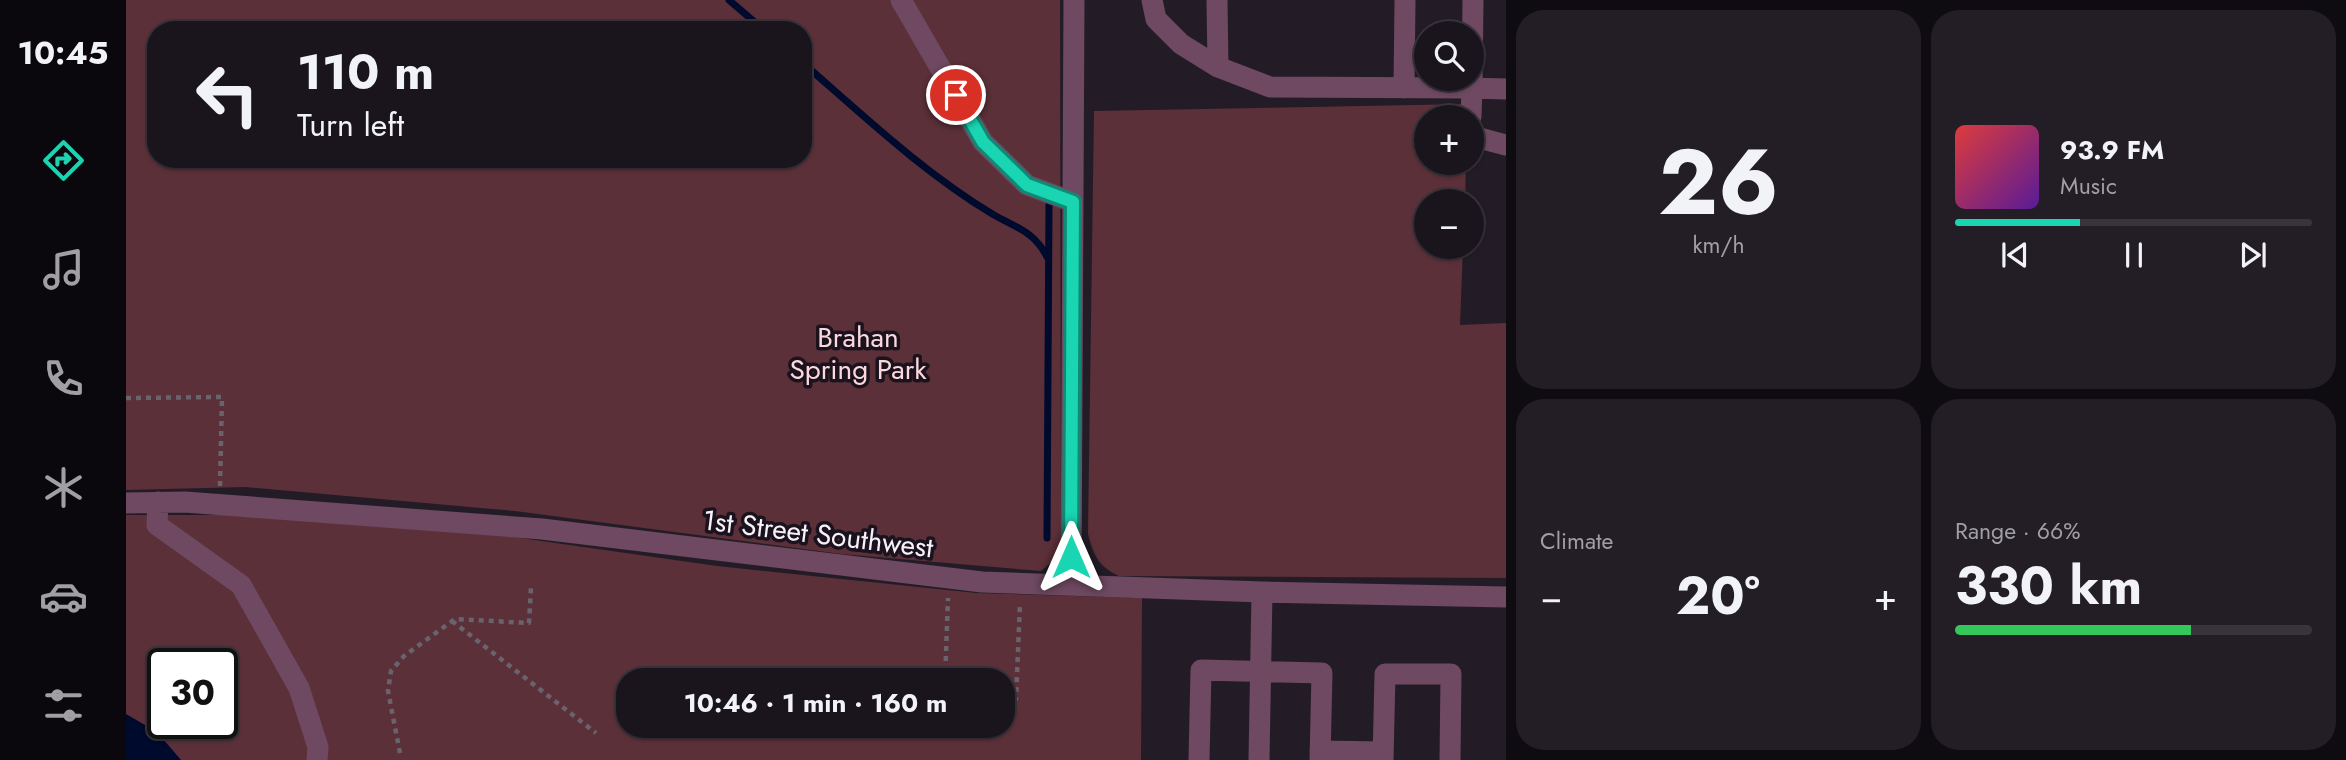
<!DOCTYPE html>
<meta charset="utf-8">
<style>
:root{--surface:#1a151d;--page:#231e26;--text:#f1f3f6;--muted:#9f9fa4;--line:#38343b;--accent:#19d5b2}
body{margin:0;font-family:Jost,sans-serif;background:var(--page);color:var(--text);height:100vh;display:flex;flex-direction:column;font-size:26px;white-space:nowrap}
*{box-sizing:border-box;margin:0}
p{font-size:23px;color:var(--muted)}
.icon{flex:none;width:38px;height:38px;fill:none;stroke:currentColor;stroke-width:2;stroke-linecap:round;stroke-linejoin:round}
.map{position:relative;flex:1;overflow:hidden}
.sheet{display:flex;flex-direction:column;gap:10px;padding:10px;background:#0e0c10;width:840px}
.sheet>*{flex:none}
.guide{position:absolute;left:21px;top:21px;width:665px;height:147px;border-radius:28px;box-shadow:0 2px 5px #0004,0 0 0 2px var(--line);background:#1a151d;color:var(--text);overflow:hidden}
.buttons{position:absolute;left:1288px;top:21px;display:grid;gap:14px}
.buttons a{display:grid;place-items:center;width:70px;height:70px;border-radius:50%;background:var(--surface);box-shadow:0 2px 5px #0004,0 0 0 2px var(--line);font-size:35px}
.speed{position:absolute;left:21px;top:648px;display:flex;gap:14px;font-size:35px;font-weight:700;text-align:center}
.speed>*{display:grid;place-content:center;width:91px;height:91px;border-radius:50%;background:var(--surface);box-shadow:0 2px 5px #0004,0 0 0 2px var(--line);line-height:1}
.speed .limit{border:4px solid #111;border-radius:10px;background:#fff;color:#111}
.pin{position:absolute;display:grid;place-items:center;width:60px;height:60px;color:#fff;margin:-30px;border:4px solid #fff;border-radius:50%;box-shadow:0 2px 7px #0007}
.me{position:absolute;width:77px;margin:-38px;rotate:0deg;stroke-linejoin:round;filter:drop-shadow(0 0 5px #0008)}
.turn{display:flex;align-items:center;gap:24px;height:147px;padding:0 35px;font-size:32px}
.turn .icon{width:91px;height:91px;stroke-width:2.5}
.turn b{display:block;font-size:49px;line-height:60px}
.big{font-size:52px;font-weight:700;line-height:1.1}
.sheet .widget{flex:1;display:flex;flex-direction:column;justify-content:center;gap:10px;min-width:0;padding:0 24px;border-radius:28px;background:var(--page)}
.sheet .dial{align-items:center;gap:0}
.dial b{font-size:91px;line-height:1}
.song{display:flex;align-items:center;gap:21px}
.cover{width:84px;height:84px;border-radius:10px;background:linear-gradient(135deg,hsl(0 70% 55%),hsl(270 70% 35%))}
.played{height:7px;border-radius:4px;background:linear-gradient(90deg,var(--accent) 35%,var(--line) 35%)}
.keys{display:flex;justify-content:space-around;direction:ltr}
.heat{display:flex;justify-content:space-between;align-items:center;font-size:38px;direction:ltr}
.charge{height:10px;border-radius:5px;background:linear-gradient(90deg,#34c759 66%,var(--line) 0)}
.sheet .tiles{flex:1;display:grid;gap:10px;grid-template-columns:repeat(2,1fr)}
.trip{position:absolute;left:490px;top:668px;width:399px;height:70px;border-radius:28px;background:var(--surface);box-shadow:0 2px 5px #0004,0 0 0 2px var(--line);font-weight:700;line-height:70px;text-align:center}
main{display:flex;flex:1;min-height:0}
.menu{display:flex;flex-direction:column;width:126px;justify-content:space-around;align-items:center;background:#0a080c;color:var(--muted)}
.menu .icon{width:49px;height:49px}
.menu .selected{color:var(--accent)}
.menu b{font-size:32px;color:var(--text)}
.map>svg:first-child{display:block}
.green{fill:#5c3038;fill-rule:evenodd}
.water{fill:#000a2d}
.lines{fill:none;stroke-linecap:round;stroke-linejoin:round}
.stream{stroke:#000a2d;stroke-width:7}
.path{stroke:#69636d;stroke-width:4.5;stroke-dasharray:5 5;stroke-linecap:butt}
.minor{stroke:#6e4961;stroke-width:21}
.route-casing{stroke:#108a74;stroke-width:18}
.route{stroke:#19d5b2;stroke-width:12}
.labels{text-anchor:middle;dominant-baseline:central;stroke-width:7;stroke-linejoin:round;paint-order:stroke}
.park-label{font-size:28px;fill:#fcd7dc;stroke:#1a131e}
.street-label{font-size:28px;fill:#f7f2fa;stroke:#1a131e}
</style>
<main>
<nav class="menu">
<b>10:45</b>
<svg class="icon selected" aria-label="directions" viewBox="0 0 24 24"><path d="M12 3l9 9-9 9-9-9zM9 14v-3h6M13 9l2 2-2 2"/></svg>
<svg class="icon" aria-label="music" viewBox="0 0 24 24"><path d="M9 18V5l10-2v13"/><circle cx="6" cy="18" r="3"/><circle cx="16" cy="16" r="3"/></svg>
<svg class="icon" aria-label="phone" viewBox="0 0 24 24"><path d="M5 4h4l2 5-3 2q2 4 5 5l2-3 5 2v4C11 20 4 13 5 4z"/></svg>
<svg class="icon" aria-label="climate" viewBox="0 0 24 24"><path d="M12 3v18M4 7l16 10M4 17L20 7"/></svg>
<svg class="icon" aria-label="car" viewBox="0 0 24 24"><path d="M5 17H2v-5l4-1 3-4h7l3 4 3 1v5h-3M9 17h6M6 11h13"/><circle cx="7" cy="17" r="2"/><circle cx="17" cy="17" r="2"/></svg>
<svg class="icon" aria-label="filters" viewBox="0 0 24 24"><path d="M4 7h16M4 17h16"/><circle cx="9" cy="7" r="2"/><circle cx="15" cy="17" r="2"/></svg>
</nav>
<div class="map">
<svg width="1380" height="760" viewBox="0 0 1380 760">
<rect width="100%" height="100%" fill="#231c27"/>
<path class="green" d="M 0,0 L 934,0 L 935,547 L 927,561 L 915,571 L 715,554 L 389,511 L 119,487 L 0,490 ZM 30,30 L 677,30 L 677,159 L 30,159 Z
M 1343,104 L 1342,117 L 1300,117 L 1300,163 L 1340,163 L 1339,201 L 1300,201 L 1300,247 L 1337,247 L 1334,325 L 1380,323 L 1380,578 L 993,576 C 972,566 968,556 962,534 L 968,111 Z
M 0,515 L 116,515 L 353,532 L 591,566 L 850,593 L 1016,598 L 1015,760 L 0,760 ZM 37,663 L 96,663 L 96,723 L 37,723 ZM 502,681 L 877,681 L 877,726 L 502,726 Z"/>
<path class="water" d="M 0,714 L 31,732 L 55,760 L 0,760 Z"/>
<g class="lines">
<path class="stream" d="M 603,0 L 638,30
M 677,63 C 739,117 798,173 868,215 C 891,228 909,232 921,257
M 921,538 L 923,205"/>
<path class="path" d="M 0,398 L 96,397 L 94,486
M 326,621 L 470,733
M 819,681 L 822,598
M 877,698 L 890,699 L 894,603
M 274,753 L 262,691 L 265,671 L 278,656 L 329,619 L 403,623 L 405,587"/>
<path class="minor" d="M 775,0 L 857,142 L 901,185 L 947,202
M 1026,0 L 1030,19 L 1055,44 L 1092,67 L 1144,87 L 1346,88 L 1347,0
M 1091,0 L 1092,67
M 1278,88 L 1279,0
M 1345,117 L 1346,88 L 1380,89
M 1346,136 L 1380,145
M 32,502 L 31,525 L 115,585 L 173,688 L 192,747 L 191,760
M 0,503 L 59,502 L 416,529 L 856,582 L 1136,592 L 1380,597
M 945,584 L 948,0
M 1194,751 L 1257,752
M 1073,760 L 1075,670 L 1196,673 L 1194,760
M 1133,760 L 1136,592
M 1257,760 L 1259,674 L 1325,674 L 1324,760"/>
</g>
<g class="lines">
<defs>
<path id="route" d="M 830,95 L 857,142 L 901,185 L 947,202 L 945,557"/>
</defs>
<use href="#route" class="route-casing"/>
<use href="#route" class="route"/>
</g>
<g class="labels">
<g class="park-label">
<text x="732" y="337">Brahan<tspan x="732" dy="32">Spring Park</tspan></text>
</g>
<g class="street-label">
<text transform="translate(692 534) rotate(7)">1st Street Southwest</text>
</g>
</g>
</svg>
<div class="buttons">
<a><svg class="icon" aria-label="search" viewBox="0 0 24 24"><circle cx="10" cy="10" r="6"/><path d="M15 15l6 6"/></svg></a>
<a>+</a>
<a>−</a>
</div>
<div class="speed"><div class="limit">30</div></div>
<div class="pin" style="left:830px;top:95px;background:#d93025"><svg class="icon" aria-label="arrive" viewBox="0 0 24 24"><path d="M6 21V4h12l-3 4 3 4H6"/></svg></div>
<svg class="me" style="left:945px;top:557px" viewBox="-20 -20 40 40"><path d="M0-17L14 15 0 8-14 15z" fill="#19d5b2" stroke="#fff" stroke-width="4"/></svg>
<div class="trip">10:46 · 1 min · 160 m</div>
<div class="guide">
<div class="turn"><svg class="icon" aria-label="left" viewBox="0 0 24 24"><path d="M17 20v-9H6M10 6l-5 5 5 5"/></svg><div><b>110 m</b>Turn left</div></div>
</div>
</div>
<section class="sheet">
<div class="tiles">
<div class="widget dial"><b>26</b><p>km/h</p></div>
<div class="widget">
<div class="song"><i class="cover"></i><div><b>93.9 FM</b><p>Music</p></div></div>
<div class="played"></div>
<div class="keys"><svg class="icon" aria-label="previous" viewBox="0 0 24 24"><path d="M18 5L8 12l10 7zM5 5v14"/></svg><svg class="icon" aria-label="pause" viewBox="0 0 24 24"><path d="M8 5v14M16 5v14"/></svg><svg class="icon" aria-label="next" viewBox="0 0 24 24"><path d="M6 5l10 7-10 7zM19 5v14"/></svg></div>
</div>
<div class="widget"><p>Climate</p>
<div class="heat"><a>−</a><b class="big">20°</b><a>+</a></div>
</div>
<div class="widget"><p>Range · 66%</p><b class="big">330 km</b><div class="charge"></div></div>
</div>
</section>
</main>
